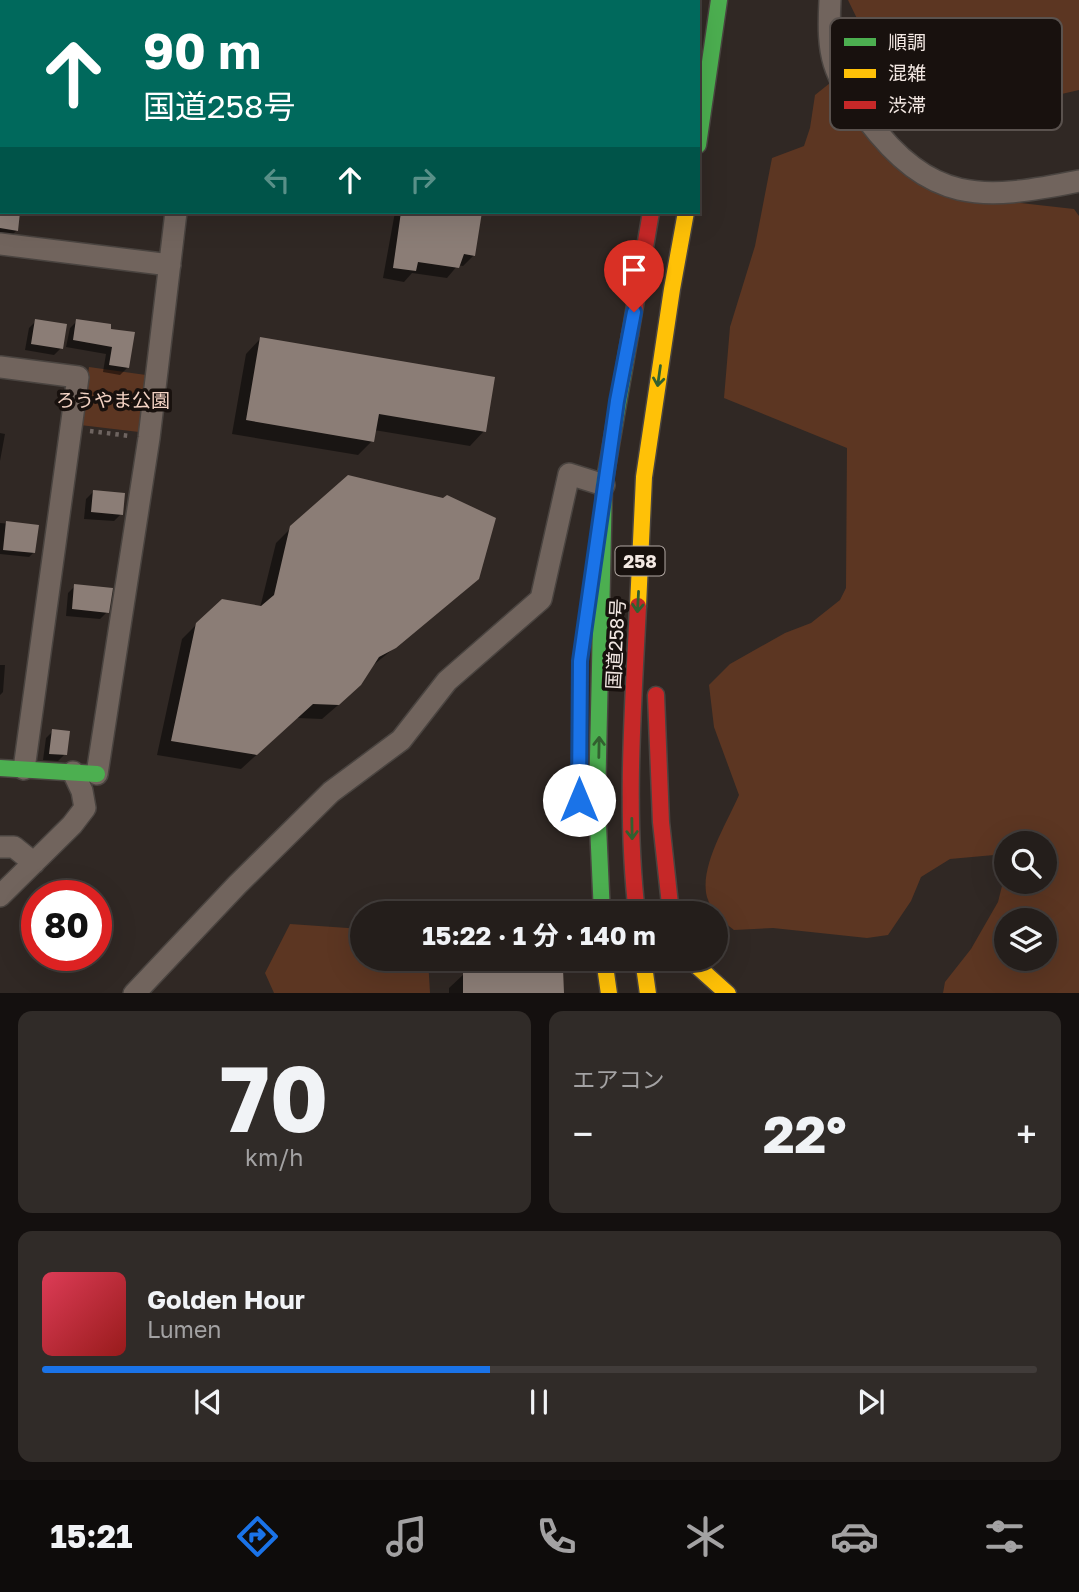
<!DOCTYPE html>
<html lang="ja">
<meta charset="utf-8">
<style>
:root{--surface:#241e1b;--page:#302b28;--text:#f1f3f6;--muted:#a3a2a3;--line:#413c3a;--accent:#1a73e8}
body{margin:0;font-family:"Golos Text","Noto Sans JP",sans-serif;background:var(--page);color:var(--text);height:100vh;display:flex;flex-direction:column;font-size:26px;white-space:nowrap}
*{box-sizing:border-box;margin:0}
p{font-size:23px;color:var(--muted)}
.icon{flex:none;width:38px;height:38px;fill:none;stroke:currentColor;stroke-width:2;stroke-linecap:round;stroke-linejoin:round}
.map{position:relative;height:993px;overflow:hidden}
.side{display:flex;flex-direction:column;gap:18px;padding:18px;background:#14100f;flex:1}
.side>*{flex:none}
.hud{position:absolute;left:0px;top:0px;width:700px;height:214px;box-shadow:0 7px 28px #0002,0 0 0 2px var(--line);background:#00695c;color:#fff;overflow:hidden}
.buttons{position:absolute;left:994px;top:831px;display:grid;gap:14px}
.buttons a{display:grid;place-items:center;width:63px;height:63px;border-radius:50%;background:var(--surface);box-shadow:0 7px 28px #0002,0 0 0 2px var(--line);font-size:35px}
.speed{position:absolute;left:21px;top:880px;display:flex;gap:14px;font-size:35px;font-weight:700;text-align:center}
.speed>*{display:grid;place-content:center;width:91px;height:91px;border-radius:50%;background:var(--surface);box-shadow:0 7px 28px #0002,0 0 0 2px var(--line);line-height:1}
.speed .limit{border:10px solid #d22;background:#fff;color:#111}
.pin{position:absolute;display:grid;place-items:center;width:60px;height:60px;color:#fff;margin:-72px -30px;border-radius:50% 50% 50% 0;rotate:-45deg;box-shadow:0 0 7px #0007}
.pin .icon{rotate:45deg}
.me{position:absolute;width:77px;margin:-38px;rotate:0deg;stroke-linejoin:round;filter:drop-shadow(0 0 5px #0008)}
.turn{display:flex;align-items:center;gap:24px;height:147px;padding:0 28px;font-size:32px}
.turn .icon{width:91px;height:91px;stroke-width:2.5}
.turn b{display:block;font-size:49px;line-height:60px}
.lanes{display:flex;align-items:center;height:66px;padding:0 28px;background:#0003;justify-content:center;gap:35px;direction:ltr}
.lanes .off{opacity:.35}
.big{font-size:52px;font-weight:700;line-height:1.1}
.side .card{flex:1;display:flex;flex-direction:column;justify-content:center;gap:10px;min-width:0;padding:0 24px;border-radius:14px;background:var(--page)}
.side .dial{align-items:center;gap:0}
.dial b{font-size:91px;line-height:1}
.song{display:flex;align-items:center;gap:21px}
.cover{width:84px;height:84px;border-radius:10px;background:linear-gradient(135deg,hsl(350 70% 55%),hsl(0 70% 35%))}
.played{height:7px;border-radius:4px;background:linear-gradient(90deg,var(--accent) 45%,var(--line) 45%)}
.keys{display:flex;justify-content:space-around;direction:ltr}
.heat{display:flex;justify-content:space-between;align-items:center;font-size:38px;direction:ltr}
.side .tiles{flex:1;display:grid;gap:18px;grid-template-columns:1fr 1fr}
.card:last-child{grid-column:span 2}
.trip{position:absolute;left:350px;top:901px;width:378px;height:70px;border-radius:35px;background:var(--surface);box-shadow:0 7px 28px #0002,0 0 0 2px var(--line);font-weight:700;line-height:70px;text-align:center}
.tabs{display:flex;height:112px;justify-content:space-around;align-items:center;background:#0e0c0b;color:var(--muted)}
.tabs .icon{width:49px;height:49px}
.tabs .on{color:var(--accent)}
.tabs b{font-size:32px;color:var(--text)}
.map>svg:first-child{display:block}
.green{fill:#5c3622;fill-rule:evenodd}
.shadow{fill:#0007}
.building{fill:#8b7d76}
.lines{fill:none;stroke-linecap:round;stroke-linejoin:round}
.lane-casing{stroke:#4a4440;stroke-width:14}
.street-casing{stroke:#4a4440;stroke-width:24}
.fast-casing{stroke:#4a4440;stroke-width:19}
.slow-casing{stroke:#4a4440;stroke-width:19}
.jam-casing{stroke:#4a4440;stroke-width:19}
.path{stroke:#6e6460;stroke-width:4.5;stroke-dasharray:3.5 5;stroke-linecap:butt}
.lane{stroke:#71645d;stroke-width:10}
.street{stroke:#71645d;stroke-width:21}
.fast{stroke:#4caf50;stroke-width:16}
.slow{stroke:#ffc107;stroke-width:16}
.jam{stroke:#c62828;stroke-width:16}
.oneway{stroke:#32602f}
.route-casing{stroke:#114b97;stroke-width:18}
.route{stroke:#1a73e8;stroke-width:12}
.labels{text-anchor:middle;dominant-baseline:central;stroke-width:7;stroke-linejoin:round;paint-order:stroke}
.shield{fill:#18110e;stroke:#b1a8a3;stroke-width:2}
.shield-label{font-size:18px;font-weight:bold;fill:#f3e8e3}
.park-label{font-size:19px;fill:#f4d3c4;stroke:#18110e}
.street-label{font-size:19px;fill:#f3e8e3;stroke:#18110e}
.key{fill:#18110e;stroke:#5a524e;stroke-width:2}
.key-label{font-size:19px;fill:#f3e8e3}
</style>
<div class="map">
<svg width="1079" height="994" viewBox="0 0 1079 994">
<rect width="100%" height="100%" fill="#302824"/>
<path class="green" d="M 848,0 L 1079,0 L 1079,90 L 1009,106 L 950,65 L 865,35 Z
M 830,83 L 853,122 L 900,169 L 939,194 L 1074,209 L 1079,216 L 1079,993 L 943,993 L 945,982 L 971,949 L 998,902 L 1004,878 L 994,855 L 950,859 L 921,877 L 911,901 L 888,935 L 867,938 L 773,928 L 734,930 C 723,922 711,911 707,897 C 699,867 727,823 739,795 L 714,727 L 709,685 L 730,664 L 785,633 L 811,623 L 840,600 L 846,588 L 847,448 L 724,398 L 730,327 L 755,246 L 772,158 L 804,146 L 810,128 L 815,95 ZM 1006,844 L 1045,844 L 1045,882 L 1006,882 ZM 1006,920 L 1045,920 L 1045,959 L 1006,959 Z
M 89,367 L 146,375 L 139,432 L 80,425 Z
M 290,924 L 362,929 L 362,959 L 428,959 L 430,993 L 274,993 L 265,973 Z"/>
<path class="shadow" d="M 0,197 L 2,212 L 18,212 L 17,230 L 6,241 L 0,240 Z
M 395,212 L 480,212 L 474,255 L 463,266 L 458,265 L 447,278 L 412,273 L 404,282 L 383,278 Z
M 36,321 L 61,348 L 54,355 L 25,350 L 29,328 Z
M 77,321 L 109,326 L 127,368 L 120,375 L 103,372 L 106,354 L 66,347 L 70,328 Z
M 260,339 L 484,431 L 470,446 L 374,430 L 372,441 L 358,455 L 232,434 L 246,354 Z
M 0,433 L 5,434 L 0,461 Z
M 93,492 L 121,514 L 114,521 L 84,519 L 86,499 Z
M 0,523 L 37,526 L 34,552 L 29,557 L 0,554 Z
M 291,528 L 478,578 L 462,593 L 371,667 L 344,700 L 322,719 L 297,718 L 241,769 L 157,755 L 182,639 L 197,624 L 260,608 L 276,543 Z
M 75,586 L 107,612 L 100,619 L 66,616 L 68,593 Z
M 0,665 L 5,665 L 3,692 L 0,695 Z
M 53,731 L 65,754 L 58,761 L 43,760 L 46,738 Z
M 561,970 L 563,994 L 449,994 L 449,988 L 464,974 Z"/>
<path class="building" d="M 0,212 L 20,212 L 18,231 L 0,228 Z
M 401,212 L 482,212 L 475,256 L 464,254 L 459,268 L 418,262 L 416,271 L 393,268 Z
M 35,319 L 67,324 L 63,349 L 31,344 Z
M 76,319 L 111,324 L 111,329 L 135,332 L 129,368 L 109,365 L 112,347 L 73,340 Z
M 260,337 L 495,377 L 486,432 L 379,414 L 374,442 L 246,420 Z
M 348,475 L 443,498 L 447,495 L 496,518 L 479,579 L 396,648 L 379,657 L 361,685 L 339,705 L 313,704 L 257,755 L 171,741 L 196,623 L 222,599 L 261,606 L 274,595 L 290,526 Z
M 93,490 L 125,493 L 123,515 L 91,512 Z
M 6,521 L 39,525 L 35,553 L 3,550 Z
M 74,584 L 113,588 L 109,613 L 72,609 Z
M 52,729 L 70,731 L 67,755 L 49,754 Z
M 563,969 L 564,993 L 463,993 L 463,972 Z"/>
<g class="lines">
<defs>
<path id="lane" d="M 667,2 L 667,0"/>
<path id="street" d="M 830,0 C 827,57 832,73 866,118 C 931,204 980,201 1079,181
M 8,2 L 8,0
M 122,2 L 122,0
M 200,2 L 200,0
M 428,2 L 428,0
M 0,72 L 2,55
M 0,123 L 2,124
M 0,244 L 170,265
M 0,367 L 78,377 L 24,769
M 97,774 L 149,438 L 176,212
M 0,847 L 14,847 L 34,863
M 0,896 L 72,825 L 85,808 L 82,791 L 73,772
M 134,994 L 237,885 L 331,792 L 401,740 L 447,681 L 541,599 L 569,474 L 604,485"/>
<path id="fast" d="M 687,0 L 687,2
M 698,145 L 719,0
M 0,768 L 97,774
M 602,914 L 597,803 L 604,485 L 630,335"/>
<path id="slow" d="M 638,606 L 644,477 L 672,289 L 686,212
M 604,959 L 609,994
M 643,959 L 648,994
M 694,959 L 698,967 L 728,994"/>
<path id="jam" d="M 630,335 L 651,212
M 656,695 L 661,822 L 671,914
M 637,914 C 625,812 633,708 638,606"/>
</defs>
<use href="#lane" class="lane-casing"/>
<use href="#street" class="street-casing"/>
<use href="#fast" class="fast-casing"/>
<use href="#slow" class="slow-casing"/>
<use href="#jam" class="jam-casing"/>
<path class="path" d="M 90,431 L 130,436"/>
<use href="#lane" class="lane"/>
<use href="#street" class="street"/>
<use href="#fast" class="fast"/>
<use href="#slow" class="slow"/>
<use href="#jam" class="jam"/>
</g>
<defs><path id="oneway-shaft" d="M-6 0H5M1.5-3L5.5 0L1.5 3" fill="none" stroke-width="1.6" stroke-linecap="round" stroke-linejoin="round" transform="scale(1.75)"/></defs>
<g class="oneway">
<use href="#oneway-shaft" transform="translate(659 376) rotate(98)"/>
<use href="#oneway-shaft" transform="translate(638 602) rotate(93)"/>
<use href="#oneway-shaft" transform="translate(599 747) rotate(-89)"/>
<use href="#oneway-shaft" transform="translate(632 829) rotate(89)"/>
</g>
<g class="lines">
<defs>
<path id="route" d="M 579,800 L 580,661 L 617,401 L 634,312"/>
</defs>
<use href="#route" class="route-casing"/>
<use href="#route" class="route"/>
</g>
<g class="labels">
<rect class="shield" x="615.5" y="546.5" width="49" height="29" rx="5"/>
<g class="shield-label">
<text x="640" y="561">258</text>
</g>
<g class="park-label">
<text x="113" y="399">ろうやま公園</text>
</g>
<g class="street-label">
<text transform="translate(615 644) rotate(-87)">国道258号</text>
</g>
</g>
<rect x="830" y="18" width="232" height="112" rx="10" class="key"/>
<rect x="844" y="38" width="32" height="8" fill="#4caf50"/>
<rect x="844" y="69" width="32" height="9" fill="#ffc107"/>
<rect x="844" y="101" width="32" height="8" fill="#c62828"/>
<g class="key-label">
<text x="888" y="49">順調</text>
<text x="888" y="80">混雑</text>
<text x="888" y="112">渋滞</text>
</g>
</svg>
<div class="buttons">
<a><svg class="icon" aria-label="search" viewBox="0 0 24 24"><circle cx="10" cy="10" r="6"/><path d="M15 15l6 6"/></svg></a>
<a><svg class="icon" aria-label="layers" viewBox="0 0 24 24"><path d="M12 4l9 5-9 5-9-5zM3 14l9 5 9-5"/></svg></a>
</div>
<div class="speed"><div class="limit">80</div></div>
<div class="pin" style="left:634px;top:312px;background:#d93025"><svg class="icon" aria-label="arrive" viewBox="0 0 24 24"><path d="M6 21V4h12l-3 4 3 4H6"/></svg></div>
<svg class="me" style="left:579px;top:800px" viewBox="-20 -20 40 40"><circle r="19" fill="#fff"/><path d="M0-13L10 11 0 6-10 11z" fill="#1a73e8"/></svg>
<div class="trip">15:22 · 1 分 · 140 m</div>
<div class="hud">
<div class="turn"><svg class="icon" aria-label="ahead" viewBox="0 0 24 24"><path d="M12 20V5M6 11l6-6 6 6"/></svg><div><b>90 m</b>国道258号</div></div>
<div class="lanes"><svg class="icon off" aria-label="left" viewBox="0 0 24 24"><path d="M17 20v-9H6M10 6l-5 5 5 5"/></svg><svg class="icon" aria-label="ahead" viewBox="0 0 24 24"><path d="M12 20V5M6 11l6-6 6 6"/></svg><svg class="icon off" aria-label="right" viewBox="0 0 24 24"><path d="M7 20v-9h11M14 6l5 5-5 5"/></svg></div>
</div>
</div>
<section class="side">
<div class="tiles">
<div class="card dial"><b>70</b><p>km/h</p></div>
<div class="card"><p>エアコン</p>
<div class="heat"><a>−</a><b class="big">22°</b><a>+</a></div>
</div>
<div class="card">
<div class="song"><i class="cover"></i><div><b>Golden Hour</b><p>Lumen</p></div></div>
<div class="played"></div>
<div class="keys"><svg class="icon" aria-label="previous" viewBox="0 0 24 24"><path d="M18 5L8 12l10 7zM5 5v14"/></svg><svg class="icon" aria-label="pause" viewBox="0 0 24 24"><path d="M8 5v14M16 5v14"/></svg><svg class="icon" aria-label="next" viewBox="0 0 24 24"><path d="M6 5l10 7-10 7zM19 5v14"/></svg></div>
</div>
</div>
</section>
<nav class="tabs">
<b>15:21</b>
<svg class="icon on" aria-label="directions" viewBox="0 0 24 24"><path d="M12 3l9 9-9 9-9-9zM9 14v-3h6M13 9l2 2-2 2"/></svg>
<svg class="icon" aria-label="music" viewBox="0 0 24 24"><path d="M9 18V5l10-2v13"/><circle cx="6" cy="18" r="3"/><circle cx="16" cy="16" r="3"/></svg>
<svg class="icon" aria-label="phone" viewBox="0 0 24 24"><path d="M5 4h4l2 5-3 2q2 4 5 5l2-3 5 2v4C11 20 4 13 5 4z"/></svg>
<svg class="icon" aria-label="climate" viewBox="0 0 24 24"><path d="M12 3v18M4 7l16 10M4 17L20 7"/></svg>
<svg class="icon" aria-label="car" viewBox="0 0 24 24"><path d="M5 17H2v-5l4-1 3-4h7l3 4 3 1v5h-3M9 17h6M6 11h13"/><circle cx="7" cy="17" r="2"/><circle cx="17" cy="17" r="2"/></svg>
<svg class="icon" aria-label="filters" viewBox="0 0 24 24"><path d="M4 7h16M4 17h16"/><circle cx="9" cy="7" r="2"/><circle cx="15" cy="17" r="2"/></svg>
</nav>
